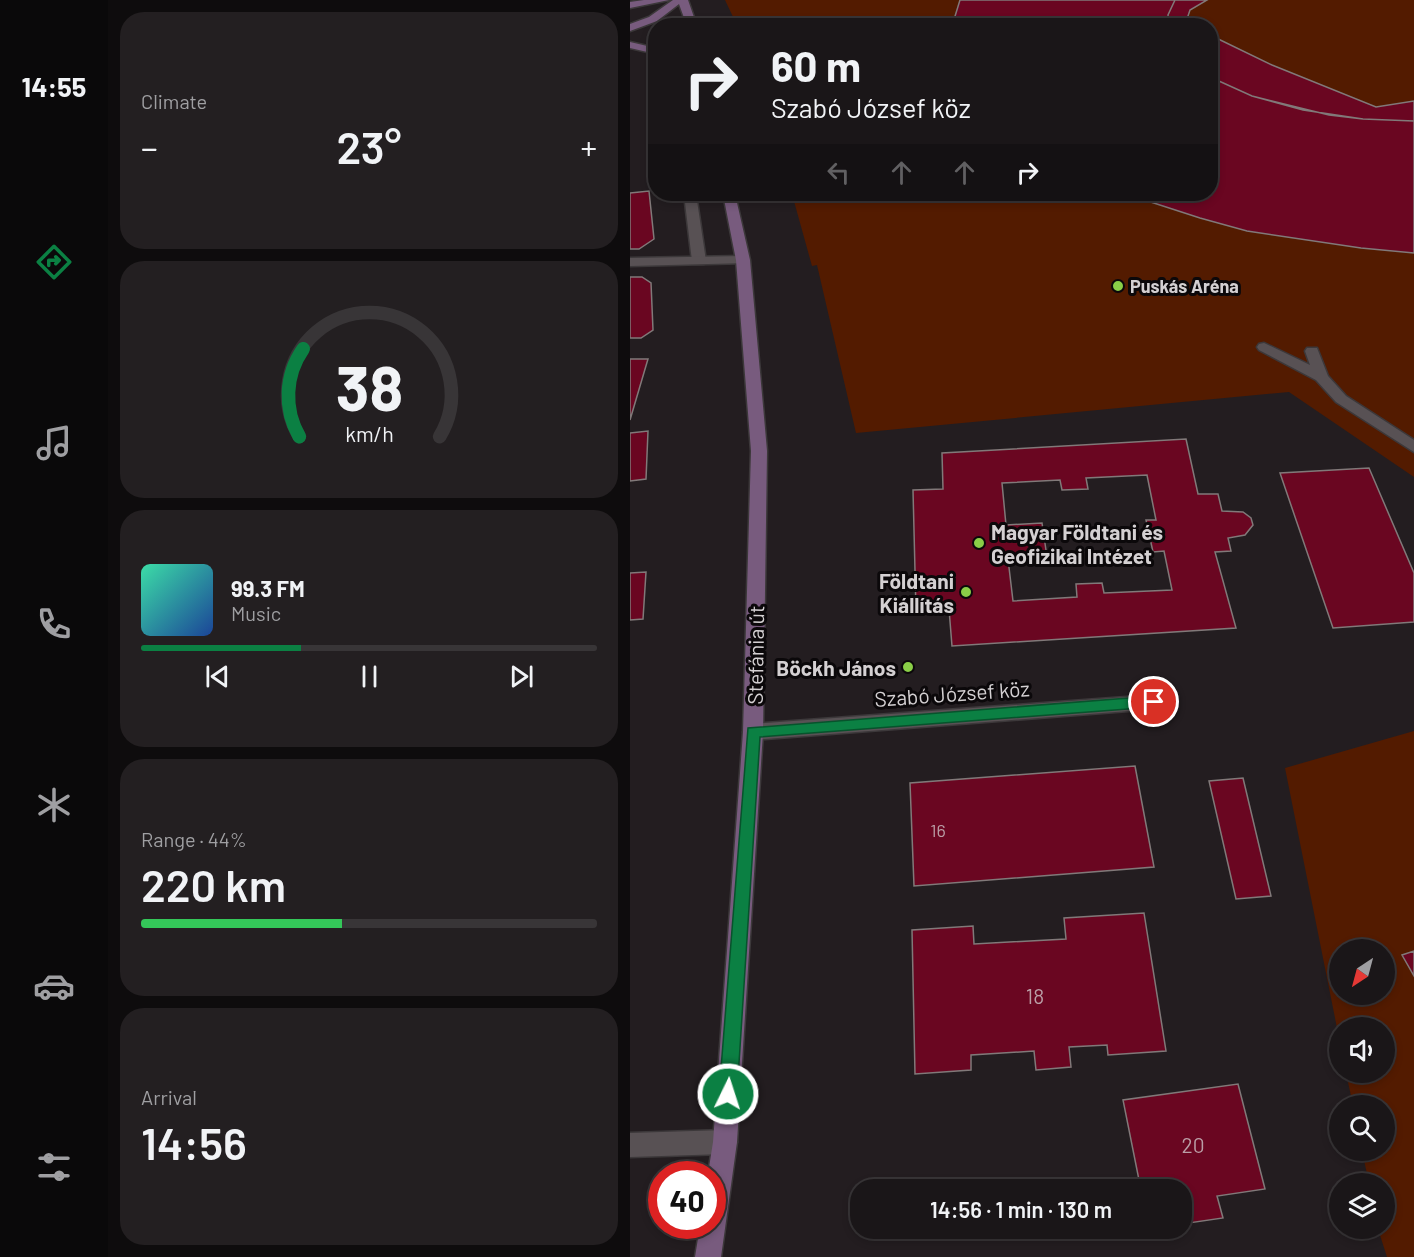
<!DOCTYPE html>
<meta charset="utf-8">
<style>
:root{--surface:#1a1618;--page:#231f21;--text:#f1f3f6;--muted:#9f9fa2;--line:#383537;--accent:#0b8043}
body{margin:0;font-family:Barlow,sans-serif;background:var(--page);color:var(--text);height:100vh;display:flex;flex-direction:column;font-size:22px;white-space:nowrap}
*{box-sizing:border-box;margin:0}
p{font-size:20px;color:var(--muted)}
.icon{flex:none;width:33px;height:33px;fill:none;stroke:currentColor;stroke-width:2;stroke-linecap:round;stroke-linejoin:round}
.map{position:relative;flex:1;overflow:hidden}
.side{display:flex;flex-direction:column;gap:12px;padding:12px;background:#0e0c0d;width:522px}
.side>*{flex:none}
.top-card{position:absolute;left:18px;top:18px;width:570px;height:183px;border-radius:24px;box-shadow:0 3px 9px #0003,0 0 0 2px var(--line);background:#1a1618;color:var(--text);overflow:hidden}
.needle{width:39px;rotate:216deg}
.controls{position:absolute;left:699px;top:939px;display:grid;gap:12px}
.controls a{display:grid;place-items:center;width:66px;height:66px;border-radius:50%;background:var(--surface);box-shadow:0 3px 9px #0003,0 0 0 2px var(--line);font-size:30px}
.speed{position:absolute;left:18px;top:1161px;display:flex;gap:12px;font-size:30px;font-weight:700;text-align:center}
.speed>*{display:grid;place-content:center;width:78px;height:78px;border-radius:50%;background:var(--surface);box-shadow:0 3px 9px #0003,0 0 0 2px var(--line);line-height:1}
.speed .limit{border:9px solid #d22;background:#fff;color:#111}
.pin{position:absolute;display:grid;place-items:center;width:51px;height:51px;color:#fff;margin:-26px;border:3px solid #fff;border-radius:50%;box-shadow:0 2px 6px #0007}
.me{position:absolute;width:66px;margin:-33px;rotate:4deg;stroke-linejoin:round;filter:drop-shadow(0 0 4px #0008)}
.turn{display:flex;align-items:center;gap:21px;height:126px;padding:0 24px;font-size:27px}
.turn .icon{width:78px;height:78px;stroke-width:2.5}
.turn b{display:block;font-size:42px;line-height:51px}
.lanes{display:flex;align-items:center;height:57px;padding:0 24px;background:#0003;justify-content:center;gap:30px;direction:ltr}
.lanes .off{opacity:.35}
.big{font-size:45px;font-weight:600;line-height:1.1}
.side .tile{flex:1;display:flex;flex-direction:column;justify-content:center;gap:9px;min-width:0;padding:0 21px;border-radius:24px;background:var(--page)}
.side .dial{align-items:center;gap:0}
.dial svg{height:156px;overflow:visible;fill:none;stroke:var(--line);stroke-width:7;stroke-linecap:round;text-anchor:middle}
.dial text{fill:var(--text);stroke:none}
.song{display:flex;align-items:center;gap:18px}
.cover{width:72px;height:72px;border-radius:9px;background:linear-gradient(135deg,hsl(160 70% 55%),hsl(220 70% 35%))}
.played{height:6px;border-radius:3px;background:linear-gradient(90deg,var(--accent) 35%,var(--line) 35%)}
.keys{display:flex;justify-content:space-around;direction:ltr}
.heat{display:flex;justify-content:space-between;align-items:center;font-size:33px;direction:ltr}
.charge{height:9px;border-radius:4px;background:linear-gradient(90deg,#34c759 44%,var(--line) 0)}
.trip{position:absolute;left:220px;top:1179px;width:342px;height:60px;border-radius:24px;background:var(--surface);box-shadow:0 3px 9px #0003,0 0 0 2px var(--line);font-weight:600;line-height:60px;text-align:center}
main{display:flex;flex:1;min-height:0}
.tabs{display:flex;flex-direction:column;width:108px;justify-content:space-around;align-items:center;background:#0a090a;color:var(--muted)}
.tabs .icon{width:42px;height:42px}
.tabs .on{color:var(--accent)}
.tabs b{font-size:27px;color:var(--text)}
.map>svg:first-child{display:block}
.green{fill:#531b00;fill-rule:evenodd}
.building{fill:#6a0621;stroke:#817979;stroke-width:1.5;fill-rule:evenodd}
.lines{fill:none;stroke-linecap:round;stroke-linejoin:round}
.lane-casing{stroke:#3c383a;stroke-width:3}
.street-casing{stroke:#3c383a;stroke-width:3}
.secondary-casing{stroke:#3c383a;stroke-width:3}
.lane{fill:#585154;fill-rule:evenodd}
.street{fill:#585154;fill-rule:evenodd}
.secondary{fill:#785b7e;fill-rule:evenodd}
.route{fill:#0b8043;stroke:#07532c;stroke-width:1.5}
.poi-dot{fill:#8ace47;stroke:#0b080a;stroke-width:2}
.labels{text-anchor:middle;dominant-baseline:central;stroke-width:6;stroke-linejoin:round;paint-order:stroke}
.far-poi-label{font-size:18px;font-weight:bold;fill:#d4d0d2;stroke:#0b080a;text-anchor:start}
.number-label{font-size:18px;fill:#ba9ea6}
.poi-label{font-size:21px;font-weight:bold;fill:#d4d0d2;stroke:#0b080a;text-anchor:end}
.street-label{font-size:21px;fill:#d4d0d2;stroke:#0b080a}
.near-number-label{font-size:21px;fill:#ba9ea6}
</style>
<main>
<nav class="tabs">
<b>14:55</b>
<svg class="icon on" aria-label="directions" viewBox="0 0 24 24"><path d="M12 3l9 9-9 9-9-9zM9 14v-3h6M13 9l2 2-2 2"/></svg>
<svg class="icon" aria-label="music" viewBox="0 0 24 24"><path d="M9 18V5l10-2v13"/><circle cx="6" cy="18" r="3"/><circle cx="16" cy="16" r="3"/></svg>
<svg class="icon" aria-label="phone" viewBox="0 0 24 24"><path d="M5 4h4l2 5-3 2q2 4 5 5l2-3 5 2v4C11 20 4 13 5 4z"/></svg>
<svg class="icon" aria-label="climate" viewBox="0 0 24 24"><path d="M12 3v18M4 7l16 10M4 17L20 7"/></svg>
<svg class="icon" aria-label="car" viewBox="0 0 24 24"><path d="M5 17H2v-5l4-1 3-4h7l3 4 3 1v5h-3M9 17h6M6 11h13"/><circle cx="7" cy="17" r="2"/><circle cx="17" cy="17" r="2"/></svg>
<svg class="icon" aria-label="filters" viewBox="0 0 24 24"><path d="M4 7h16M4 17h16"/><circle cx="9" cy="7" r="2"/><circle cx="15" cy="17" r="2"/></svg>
</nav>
<section class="side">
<div class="tile"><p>Climate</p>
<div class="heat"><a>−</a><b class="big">23°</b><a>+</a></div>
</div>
<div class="tile dial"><svg viewBox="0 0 100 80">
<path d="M14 69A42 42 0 1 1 86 69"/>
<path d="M14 69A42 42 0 0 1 16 24" stroke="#0b8043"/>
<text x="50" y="56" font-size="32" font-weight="700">38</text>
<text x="50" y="72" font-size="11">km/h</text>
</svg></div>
<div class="tile">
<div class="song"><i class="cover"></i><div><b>99.3 FM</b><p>Music</p></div></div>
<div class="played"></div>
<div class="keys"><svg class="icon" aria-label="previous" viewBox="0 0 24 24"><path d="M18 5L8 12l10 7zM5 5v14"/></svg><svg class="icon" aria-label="pause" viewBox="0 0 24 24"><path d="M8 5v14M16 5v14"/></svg><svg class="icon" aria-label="next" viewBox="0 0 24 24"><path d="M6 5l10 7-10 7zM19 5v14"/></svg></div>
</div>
<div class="tile"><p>Range · 44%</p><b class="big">220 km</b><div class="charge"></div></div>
<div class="tile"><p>Arrival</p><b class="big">14:56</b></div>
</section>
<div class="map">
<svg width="784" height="1257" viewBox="0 0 784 1257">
<rect width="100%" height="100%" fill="#231d20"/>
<path class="green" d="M 95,0 L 784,0 L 784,477 L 659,392 L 226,433 L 187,265 L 182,266 L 162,194 L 580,194 L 580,26 L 115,25 L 111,17 L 104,19 Z
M 784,731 L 784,1257 L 757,1257 L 748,1229 L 754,1228 L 754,1184 L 739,1183 L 732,1151 L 754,1150 L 754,1106 L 723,1105 L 716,1073 L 754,1072 L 754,1028 L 710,1028 L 709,1038 L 655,768 ZM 710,950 L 754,950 L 754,994 L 710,994 Z"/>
<path class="building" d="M 330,0 L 545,0 L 538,15 L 539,26 L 322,26 Z
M 545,0 L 577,0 L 560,10 L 556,22 L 562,26 L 539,26 L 538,15 Z
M 580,35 L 642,65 L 746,107 L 784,101 L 784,121 L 733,119 L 699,115 L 622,96 L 580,77 Z
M 580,77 L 622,96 L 673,110 L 733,119 L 784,121 L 784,253 L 731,248 L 617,231 L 570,218 L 496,194 L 580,194 Z
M 19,191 L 24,239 L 9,249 L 0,249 L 0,193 Z
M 0,277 L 12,277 L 21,283 L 23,330 L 11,338 L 0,338 Z
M 0,359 L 18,359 L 0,420 Z
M 18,431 L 16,479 L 0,481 L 0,433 Z
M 556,439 L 568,494 L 588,494 L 592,511 L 613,512 L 621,518 L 623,525 L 615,535 L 598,538 L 601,551 L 585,552 L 606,628 L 322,646 L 319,609 L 286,611 L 283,490 L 313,489 L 312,453 ZM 517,475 L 526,520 L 516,520 L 523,552 L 534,551 L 542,590 L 474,593 L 472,583 L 446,584 L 447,597 L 383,601 L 378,559 L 417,557 L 412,523 L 376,525 L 372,483 L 430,480 L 432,490 L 458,489 L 456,478 Z
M 739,468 L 784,573 L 784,622 L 703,628 L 650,473 Z
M 16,572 L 13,619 L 0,620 L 0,573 Z
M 505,766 L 524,867 L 284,886 L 280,783 Z
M 613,778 L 641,896 L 606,899 L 579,781 Z
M 514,913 L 536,1051 L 478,1055 L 477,1045 L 439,1047 L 441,1067 L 406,1070 L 404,1051 L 341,1055 L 341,1070 L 285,1074 L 282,930 L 343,926 L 344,944 L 436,939 L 434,918 Z
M 784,951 L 784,976 L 772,955 Z
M 608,1084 L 635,1189 L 587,1196 L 593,1218 L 552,1224 L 552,1190 L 511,1190 L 493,1100 Z"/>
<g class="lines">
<defs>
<path id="lane" d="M 54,194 L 66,194 L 76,261 L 74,264 L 64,264 L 62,261 Z
M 634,343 L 680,365 L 675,351 L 677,348 L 687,348 L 698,376 L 716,396 L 784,440 L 784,452 L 706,402 L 686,380 L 629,350 L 627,347 L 629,344 Z"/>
<path id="street" d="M 113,256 L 118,257 L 118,263 L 0,266 L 0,258 Z
M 524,695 L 531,697 L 533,702 L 531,707 L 524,709 L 123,740 L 116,737 L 113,732 L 116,727 L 123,724 Z
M 95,1130 L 104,1133 L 107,1142 L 104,1151 L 95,1154 L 0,1157 L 0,1133 Z"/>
<path id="secondary" d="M 14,0 L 39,0 L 0,8 L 0,2 Z
M 43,0 L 58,0 L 67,26 L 57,26 L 49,4 L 27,21 L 0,31 L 0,24 L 19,17 Z
M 0,42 L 26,48 L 26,54 L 0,48 Z
M 93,194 L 105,194 L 120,260 L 137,451 L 133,732 L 107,1142 L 91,1257 L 65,1257 L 70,1226 L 82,1226 L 82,1174 L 78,1174 L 83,1142 L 113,732 L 121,451 L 106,260 Z"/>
</defs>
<use href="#lane" class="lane-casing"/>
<use href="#street" class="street-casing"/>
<use href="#secondary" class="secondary-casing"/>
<use href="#lane" class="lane"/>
<use href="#street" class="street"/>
<use href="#secondary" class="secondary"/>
</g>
<path class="route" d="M 524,696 L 531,702 L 524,707 L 130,737 L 107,1094 L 105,1100 L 98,1103 L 92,1100 L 89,1094 L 118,728 Z"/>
<g class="poi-dot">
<circle cx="488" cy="286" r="6"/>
<circle cx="349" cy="543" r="6"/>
<circle cx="336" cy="592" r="6"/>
<circle cx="278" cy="667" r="6"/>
</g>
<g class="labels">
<g class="far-poi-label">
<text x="500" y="286">Puskás Aréna</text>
</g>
<g class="number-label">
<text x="308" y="830">16</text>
</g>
<g class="poi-label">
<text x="361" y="531" text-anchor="start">Magyar Földtani és<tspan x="361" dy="24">Geofizikai Intézet</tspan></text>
<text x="324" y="580">Földtani<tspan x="324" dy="24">Kiállítás</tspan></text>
<text x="266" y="667">Böckh János</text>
</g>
<g class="street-label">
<text transform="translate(125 655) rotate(-89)">Stefánia út</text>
<text transform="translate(322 693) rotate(-4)">Szabó József köz</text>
</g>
<g class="near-number-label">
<text x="405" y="995">18</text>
<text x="563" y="1144">20</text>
</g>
</g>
</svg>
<div class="controls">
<a><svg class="needle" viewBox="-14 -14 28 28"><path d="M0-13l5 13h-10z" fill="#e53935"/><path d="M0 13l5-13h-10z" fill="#9f9fa2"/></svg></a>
<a><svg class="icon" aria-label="sound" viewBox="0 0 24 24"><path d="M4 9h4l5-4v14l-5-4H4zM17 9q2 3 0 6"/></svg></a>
<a><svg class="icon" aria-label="search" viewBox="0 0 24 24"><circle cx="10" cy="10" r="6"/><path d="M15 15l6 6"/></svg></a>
<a><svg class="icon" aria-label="layers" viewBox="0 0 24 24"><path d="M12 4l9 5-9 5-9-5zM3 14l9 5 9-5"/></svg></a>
</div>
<div class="speed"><div class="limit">40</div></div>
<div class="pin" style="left:524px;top:702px;background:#d93025"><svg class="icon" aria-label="arrive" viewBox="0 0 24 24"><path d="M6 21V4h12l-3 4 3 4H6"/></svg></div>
<svg class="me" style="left:98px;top:1094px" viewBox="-20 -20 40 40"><circle r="17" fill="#0b8043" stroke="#fff" stroke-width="3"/><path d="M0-11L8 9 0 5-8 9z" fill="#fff"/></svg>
<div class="trip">14:56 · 1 min · 130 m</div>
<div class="top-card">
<div class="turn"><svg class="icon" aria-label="right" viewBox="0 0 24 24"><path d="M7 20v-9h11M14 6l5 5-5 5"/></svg><div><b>60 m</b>Szabó József köz</div></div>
<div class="lanes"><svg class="icon off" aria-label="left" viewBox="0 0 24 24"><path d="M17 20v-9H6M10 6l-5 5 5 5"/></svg><svg class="icon off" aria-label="ahead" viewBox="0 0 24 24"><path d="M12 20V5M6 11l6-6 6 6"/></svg><svg class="icon off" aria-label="ahead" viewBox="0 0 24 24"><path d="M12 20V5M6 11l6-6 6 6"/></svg><svg class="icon" aria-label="right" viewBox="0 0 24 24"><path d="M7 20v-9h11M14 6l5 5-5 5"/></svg></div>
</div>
</div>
</main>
